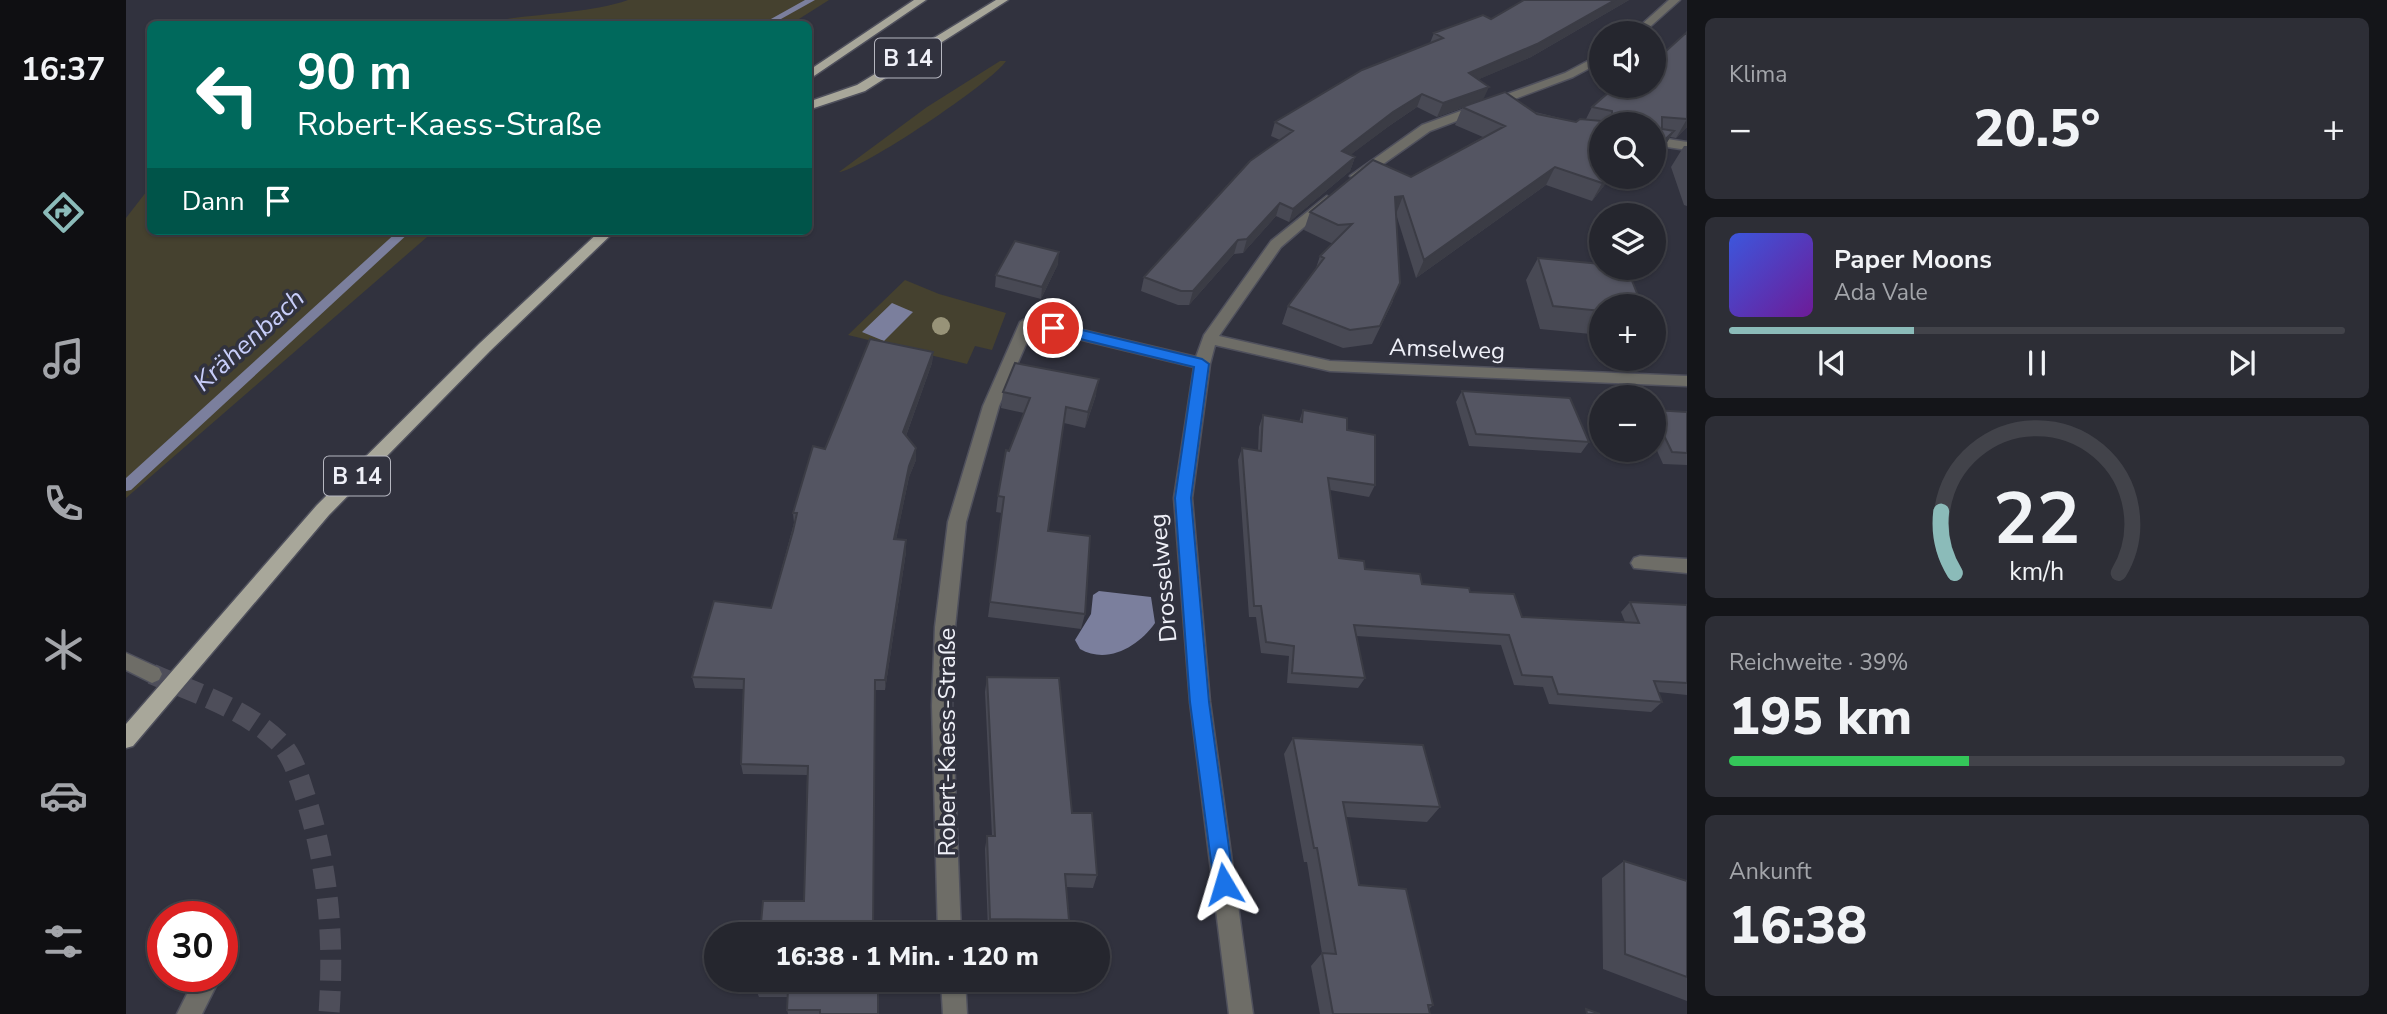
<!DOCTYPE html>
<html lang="de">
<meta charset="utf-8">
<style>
:root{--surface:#25262e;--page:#2d2e36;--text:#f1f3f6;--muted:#a3a5aa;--line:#42434a;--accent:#8bbbb9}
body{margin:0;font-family:"Nunito Sans",sans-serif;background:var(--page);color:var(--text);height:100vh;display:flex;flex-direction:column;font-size:26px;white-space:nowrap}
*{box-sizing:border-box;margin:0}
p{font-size:23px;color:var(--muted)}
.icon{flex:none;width:38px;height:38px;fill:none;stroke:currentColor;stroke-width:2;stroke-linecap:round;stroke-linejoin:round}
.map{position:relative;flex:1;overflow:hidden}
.sheet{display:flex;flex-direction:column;gap:18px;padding:18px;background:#141519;width:700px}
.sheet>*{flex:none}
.hud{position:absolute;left:21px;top:21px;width:665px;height:214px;border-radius:10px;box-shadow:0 2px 5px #0004,0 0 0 2px var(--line);background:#00695c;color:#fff;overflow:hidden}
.controls{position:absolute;left:1463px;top:21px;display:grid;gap:14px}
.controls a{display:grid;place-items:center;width:77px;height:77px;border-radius:50%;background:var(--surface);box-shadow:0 2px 5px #0004,0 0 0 2px var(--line);font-size:35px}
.speed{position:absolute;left:21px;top:901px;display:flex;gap:14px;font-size:35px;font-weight:700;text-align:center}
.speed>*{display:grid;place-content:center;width:91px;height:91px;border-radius:50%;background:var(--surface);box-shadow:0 2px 5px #0004,0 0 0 2px var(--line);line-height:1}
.speed .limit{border:10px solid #d22;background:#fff;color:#111}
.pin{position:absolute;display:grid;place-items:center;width:60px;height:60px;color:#fff;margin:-30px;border:4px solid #fff;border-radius:50%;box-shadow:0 2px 7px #0007}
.me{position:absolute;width:77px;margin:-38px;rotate:353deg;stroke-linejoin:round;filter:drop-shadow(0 0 5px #0008)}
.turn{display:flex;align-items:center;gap:24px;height:147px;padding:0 35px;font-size:32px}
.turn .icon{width:91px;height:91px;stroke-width:2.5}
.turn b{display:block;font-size:49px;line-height:60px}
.then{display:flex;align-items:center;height:66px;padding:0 35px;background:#0003;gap:14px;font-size:26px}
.big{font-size:52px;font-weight:800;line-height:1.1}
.sheet .widget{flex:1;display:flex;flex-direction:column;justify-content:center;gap:10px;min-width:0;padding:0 24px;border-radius:10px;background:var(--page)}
.sheet .dial{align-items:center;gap:0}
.dial svg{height:182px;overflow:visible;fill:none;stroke:var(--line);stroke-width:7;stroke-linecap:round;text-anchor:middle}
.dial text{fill:var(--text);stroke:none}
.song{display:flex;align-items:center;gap:21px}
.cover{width:84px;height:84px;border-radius:10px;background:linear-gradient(135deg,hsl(230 70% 55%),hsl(280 70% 35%))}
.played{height:7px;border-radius:4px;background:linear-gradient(90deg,var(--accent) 30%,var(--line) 30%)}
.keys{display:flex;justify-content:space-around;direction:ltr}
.heat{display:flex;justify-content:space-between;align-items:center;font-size:38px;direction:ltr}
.charge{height:10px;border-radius:5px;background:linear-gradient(90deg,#34c759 39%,var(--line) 0)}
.trip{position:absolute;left:578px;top:922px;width:406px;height:70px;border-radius:35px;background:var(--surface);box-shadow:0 2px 5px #0004,0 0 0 2px var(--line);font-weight:800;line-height:70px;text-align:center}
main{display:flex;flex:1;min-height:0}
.dock{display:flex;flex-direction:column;width:126px;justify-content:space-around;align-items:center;background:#0f0f12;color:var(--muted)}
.dock .icon{width:49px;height:49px}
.dock .active{color:var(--accent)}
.dock b{font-size:32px;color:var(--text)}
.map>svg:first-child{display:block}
.green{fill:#45412f}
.water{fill:#7b7f9d}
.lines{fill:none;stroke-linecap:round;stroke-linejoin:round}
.stream{fill:#7b7f9d;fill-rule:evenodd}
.minor-tunnel{stroke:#4e4e5a;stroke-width:21;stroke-dasharray:21 10;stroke-linecap:butt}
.minor-casing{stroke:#4f505c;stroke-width:3}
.major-casing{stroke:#4f505c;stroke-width:3}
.minor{fill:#6e6d67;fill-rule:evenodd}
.major{fill:#a8a79a;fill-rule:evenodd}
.tree{fill:#989378}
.wall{fill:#484954}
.shaded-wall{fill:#3b3c45}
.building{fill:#545562;stroke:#3b3c45;stroke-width:2}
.route{fill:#1a73e8;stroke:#114b97;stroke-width:2}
.labels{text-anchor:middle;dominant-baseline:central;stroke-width:7;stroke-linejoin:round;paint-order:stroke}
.shield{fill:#31323e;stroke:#b6b7c0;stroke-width:2}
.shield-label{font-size:23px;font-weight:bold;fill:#eff0f8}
.street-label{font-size:24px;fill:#eff0f8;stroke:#31323e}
.water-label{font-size:26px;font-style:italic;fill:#c7cdf9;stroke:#31323e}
</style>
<main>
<nav class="dock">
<b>16:37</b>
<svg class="icon active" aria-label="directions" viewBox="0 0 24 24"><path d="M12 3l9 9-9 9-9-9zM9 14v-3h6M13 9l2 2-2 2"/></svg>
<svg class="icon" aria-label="music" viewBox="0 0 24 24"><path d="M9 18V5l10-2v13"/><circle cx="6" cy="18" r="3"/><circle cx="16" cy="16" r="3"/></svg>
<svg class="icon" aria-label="phone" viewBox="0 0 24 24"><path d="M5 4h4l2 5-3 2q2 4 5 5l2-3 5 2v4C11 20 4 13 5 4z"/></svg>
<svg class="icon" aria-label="climate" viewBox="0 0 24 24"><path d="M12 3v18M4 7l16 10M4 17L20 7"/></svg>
<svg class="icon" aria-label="car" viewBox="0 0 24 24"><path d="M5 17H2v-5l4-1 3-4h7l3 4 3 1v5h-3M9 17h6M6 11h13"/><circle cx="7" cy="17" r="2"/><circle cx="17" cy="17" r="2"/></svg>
<svg class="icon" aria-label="filters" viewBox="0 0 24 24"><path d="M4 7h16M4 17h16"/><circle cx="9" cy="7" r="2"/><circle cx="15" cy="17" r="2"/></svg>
</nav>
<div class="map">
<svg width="1561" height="1014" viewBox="0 0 1561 1014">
<rect width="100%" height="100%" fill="#31323e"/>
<path class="green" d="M 502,0 L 703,0 L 665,24 L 353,24 C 400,13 459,15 502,0 Z
M 874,61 L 880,61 C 868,81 734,171 713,172 L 801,107 Z
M 24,187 L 24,231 L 308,231 L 0,498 L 0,218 Z
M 779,280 L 813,294 L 880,313 L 866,350 L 849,346 L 841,364 L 722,335 Z"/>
<path class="water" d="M 766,303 L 787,312 L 758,341 L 736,332 Z
M 973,591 L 1025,597 L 1029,623 C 1013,646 982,665 954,649 L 949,640 L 965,614 L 967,595 Z"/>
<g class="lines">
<path class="stream" d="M 679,0 L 689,0 L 646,24 L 636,24 Z
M 272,231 L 285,231 L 5,490 L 0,491 L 0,478 Z"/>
<path class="minor-tunnel" d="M 26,674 C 69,693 118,708 152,741 C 168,756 173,779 180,799 C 203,870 208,939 203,1014"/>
<defs>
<path id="minor" d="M 1543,0 L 1554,0 L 1517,33 L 1506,33 Z
M 1475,54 L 1475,62 L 1447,77 L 1304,131 L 1236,179 L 1231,180 L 1224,176 L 1296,125 L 1439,73 Z
M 1528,137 L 1561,142 L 1561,150 L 1528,145 Z
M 1201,196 L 1208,200 L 1206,203 L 1155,247 L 1093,336 L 1204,361 L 1561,376 L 1561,386 L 1204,371 L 1089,345 L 1084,364 L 1066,498 L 1084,702 L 1127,1014 L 1103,1014 L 1064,702 L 1048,498 L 1068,367 L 907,328 L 873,406 L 840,522 L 829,627 L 826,705 L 835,934 L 812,934 L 806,705 L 809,627 L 822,522 L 857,406 L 894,322 L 902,317 L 1070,357 L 1078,335 L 1145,241 Z
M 1514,556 L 1561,559 L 1561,573 L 1508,568 L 1505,563 L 1508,558 Z
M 0,653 L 33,668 L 36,674 L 33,680 L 26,683 L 0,670 Z
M 70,976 L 95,976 L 76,1014 L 51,1014 Z
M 815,980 L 839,980 L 841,1014 L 817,1014 Z"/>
<path id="major" d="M 788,0 L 800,0 L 682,80 L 682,71 Z
M 870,0 L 882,0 L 739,91 L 682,110 L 682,102 L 731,85 Z
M 474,231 L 489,231 L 364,351 L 203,515 L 7,746 L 0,748 L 0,724 L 191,505 L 354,343 Z"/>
</defs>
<use href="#minor" class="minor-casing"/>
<use href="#major" class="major-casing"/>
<use href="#minor" class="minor"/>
<use href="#major" class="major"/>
</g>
<circle class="tree" cx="815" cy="326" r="9"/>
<path class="wall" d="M 1398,0 L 1503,0 L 1405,57 L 1353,79 L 1357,99 L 1450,122 L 1460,119 L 1466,107 L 1528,86 L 1561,32 L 1561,127 L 1550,138 L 1544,137 L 1537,149 L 1528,124 L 1475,177 L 1508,177 L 1501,183 L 1484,178 L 1466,201 L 1420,185 L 1290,278 L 1270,214 L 1267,301 L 1246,344 L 1217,348 L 1156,324 L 1162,306 L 1190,268 L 1194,256 L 1207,243 L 1205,243 L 1178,230 L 1184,212 L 1285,177 L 1357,137 L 1329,125 L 1336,108 L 1311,117 L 1291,107 L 1263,126 L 1224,155 L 1229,157 L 1224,171 L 1163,222 L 1150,216 L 1117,253 L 1108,254 L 1063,305 L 1052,305 L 1015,291 L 1018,277 L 1154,140 L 1145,136 L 1149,122 L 1304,43 L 1308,33 L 1365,19 Z
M 1558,146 L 1561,146 L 1561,206 L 1558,205 L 1545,167 Z
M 1412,258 L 1475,306 L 1475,335 L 1414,329 L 1400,280 Z
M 932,264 L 915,299 L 869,287 L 870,275 Z
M 807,352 L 806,363 L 780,436 L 790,448 L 790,460 L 783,477 L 770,539 L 780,552 L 759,690 L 749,690 L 678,901 L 681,775 L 617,774 L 615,764 L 617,689 L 569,688 L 566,677 L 645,608 L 668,523 L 667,513 Z
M 1336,391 L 1463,442 L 1455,453 L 1343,446 L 1330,402 Z
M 877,392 L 970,395 L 959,428 L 938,423 L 922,531 L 959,614 L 955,629 L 862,617 L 876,513 L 870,512 L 872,496 L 883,451 L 898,413 L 875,408 Z
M 1177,410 L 1221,430 L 1249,485 L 1243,497 L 1204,490 L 1213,558 L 1239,569 L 1296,584 L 1344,592 L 1396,617 L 1499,622 L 1495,612 L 1504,602 L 1561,605 L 1561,695 L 1532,692 L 1536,702 L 1525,712 L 1423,704 L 1417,687 L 1388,685 L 1375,645 L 1230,636 L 1239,678 L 1232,688 L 1161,683 L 1163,656 L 1135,653 L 1130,617 L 1123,617 L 1112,460 L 1116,448 L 1132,451 L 1133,427 L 1137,415 L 1173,422 Z
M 1528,410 L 1561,412 L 1561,465 L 1537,464 L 1528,444 Z
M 861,677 L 946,813 L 971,875 L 967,888 L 940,887 L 943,920 L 939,932 L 862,930 L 859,849 L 861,836 L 866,836 L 859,692 Z
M 1167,738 L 1314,807 L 1301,822 L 1220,817 L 1233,885 L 1307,1005 L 1303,1009 L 1304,1014 L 1194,1014 L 1185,966 L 1196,953 L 1181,862 L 1178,862 L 1158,754 Z
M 1498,861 L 1561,881 L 1561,1001 L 1477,969 L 1476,878 Z
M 748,988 L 753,1014 L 662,1014 L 661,1010 L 662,997 L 633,997 L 630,990 Z"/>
<path class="shaded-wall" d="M 1489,0 L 1503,0 L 1405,57 L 1337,86 L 1343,73 Z
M 1363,87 L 1357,100 L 1311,117 L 1317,103 Z
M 1296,94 L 1291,107 L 1263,126 L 1211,165 L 1216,151 L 1267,112 Z
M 1561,119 L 1561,127 L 1550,138 Z
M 1548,131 L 1537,149 L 1528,158 L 1528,150 Z
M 1229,157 L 1224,171 L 1163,222 L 1167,209 Z
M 1429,167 L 1420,185 L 1290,278 L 1298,260 Z
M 1481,177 L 1485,177 L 1466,201 L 1476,183 Z
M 1277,196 L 1270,214 L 1269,197 Z
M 1154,203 L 1150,216 L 1117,253 L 1121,239 Z
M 1112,240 L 1108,254 L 1063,305 L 1067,291 Z
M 933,252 L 932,264 L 915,299 L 916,287 Z
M 807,352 L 806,363 L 777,444 L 777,432 Z
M 973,379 L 970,395 L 959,428 L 962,412 Z
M 790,448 L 790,460 L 783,477 L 768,550 L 768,539 L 783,466 Z
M 780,540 L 780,552 L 759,690 L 759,680 Z"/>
<path class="building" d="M 1398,0 L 1489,0 L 1411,44 L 1343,73 L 1363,87 L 1317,103 L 1296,94 L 1267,112 L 1216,151 L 1229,157 L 1167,209 L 1154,203 L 1121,239 L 1112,240 L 1067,291 L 1055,291 L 1018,277 L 1124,161 L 1167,131 L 1149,122 L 1236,70 L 1317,38 L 1308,33 L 1357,15 L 1365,19 Z
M 1561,32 L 1561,119 L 1536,117 L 1536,129 L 1548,131 L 1528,150 L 1528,124 L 1475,124 L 1475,177 L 1481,177 L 1476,183 L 1429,167 L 1298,260 L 1277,196 L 1269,197 L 1274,283 L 1254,326 L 1224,330 L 1162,306 L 1198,258 L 1194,256 L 1226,224 L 1212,225 L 1184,212 L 1247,160 L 1285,177 L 1379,126 L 1336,107 L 1379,92 L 1411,114 L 1450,122 L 1454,119 L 1486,122 L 1486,111 L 1466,107 L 1490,86 L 1528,86 L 1528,62 Z
M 889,241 L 933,252 L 916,287 L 870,275 Z
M 1412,258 L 1475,264 L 1475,268 L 1501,268 L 1516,306 L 1475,306 L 1475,311 L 1427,306 Z
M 744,339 L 807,352 L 777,432 L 790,448 L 783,466 L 768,539 L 780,540 L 759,680 L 749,680 L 747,934 L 634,934 L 637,901 L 678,901 L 682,766 L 615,764 L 618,679 L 566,677 L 588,601 L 645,608 L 667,531 L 671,513 L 667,513 L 687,446 L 699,449 Z
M 889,363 L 973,379 L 962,412 L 940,407 L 922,531 L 964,536 L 959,614 L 864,602 L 878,497 L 872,496 L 880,450 L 883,451 L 904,398 L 877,392 Z
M 1336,391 L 1444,398 L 1463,442 L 1350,434 Z
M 1177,410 L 1221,418 L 1221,430 L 1249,435 L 1249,485 L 1202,478 L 1213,558 L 1238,561 L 1239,569 L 1294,574 L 1296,584 L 1343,588 L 1344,592 L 1388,594 L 1396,617 L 1513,623 L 1504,602 L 1561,605 L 1561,683 L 1528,681 L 1536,702 L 1432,694 L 1426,677 L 1396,675 L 1383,635 L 1228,625 L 1239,678 L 1166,673 L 1168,646 L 1140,642 L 1135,606 L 1128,606 L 1116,448 L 1135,451 L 1137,415 L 1176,422 Z
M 1528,410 L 1561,412 L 1561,453 L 1546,452 L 1528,415 Z
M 861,677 L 933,678 L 946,813 L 966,813 L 971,875 L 939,874 L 943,920 L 864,919 L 861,836 L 869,836 Z
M 1167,738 L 1297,745 L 1314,807 L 1217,802 L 1233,885 L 1280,889 L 1307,1005 L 1302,1005 L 1304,1014 L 1207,1014 L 1196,953 L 1210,954 L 1191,848 L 1188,848 Z
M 1498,861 L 1561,881 L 1561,977 L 1499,954 Z
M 631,980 L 747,980 L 747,988 L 752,988 L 752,1014 L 694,1014 L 694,1010 L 661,1010 L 662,989 L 630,990 Z
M 1460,1009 L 1474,1014 L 1461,1014 Z"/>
<path class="route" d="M 927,323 L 1076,359 L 1083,364 L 1065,498 L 1083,702 L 1108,884 L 1105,891 L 1098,894 L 1091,891 L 1088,884 L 1064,702 L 1049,498 L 1068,367 L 922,331 L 920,328 Z"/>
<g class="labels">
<g class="shield">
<rect x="749" y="38.5" width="66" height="39" rx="5"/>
<rect x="198" y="456.5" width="66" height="39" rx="5"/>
</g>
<g class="shield-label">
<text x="782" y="58">B 14</text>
<text x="231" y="476">B 14</text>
</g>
<g class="street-label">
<text transform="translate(1321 349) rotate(2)">Amselweg</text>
<text transform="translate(1037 578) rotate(-95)">Drosselweg</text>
<text transform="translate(821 742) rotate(-90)">Robert-Kaess-Straße</text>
</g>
<g class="water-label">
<text transform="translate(123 340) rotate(-42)">Krähenbach</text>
</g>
</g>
</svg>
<div class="controls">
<a><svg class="icon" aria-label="sound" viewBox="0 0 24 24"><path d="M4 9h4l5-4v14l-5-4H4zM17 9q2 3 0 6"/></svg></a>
<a><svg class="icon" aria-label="search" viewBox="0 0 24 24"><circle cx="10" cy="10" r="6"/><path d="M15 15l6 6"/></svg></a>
<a><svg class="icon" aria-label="layers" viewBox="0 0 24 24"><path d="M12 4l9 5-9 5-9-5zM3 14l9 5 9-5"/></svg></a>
<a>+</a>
<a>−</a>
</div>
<div class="speed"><div class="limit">30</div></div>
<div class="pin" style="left:927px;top:328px;background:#d93025"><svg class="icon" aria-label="arrive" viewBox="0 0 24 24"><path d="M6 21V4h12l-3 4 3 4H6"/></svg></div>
<svg class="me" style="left:1098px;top:884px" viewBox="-20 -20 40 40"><path d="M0-17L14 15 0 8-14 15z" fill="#1a73e8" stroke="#fff" stroke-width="4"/></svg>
<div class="trip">16:38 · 1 Min. · 120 m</div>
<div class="hud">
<div class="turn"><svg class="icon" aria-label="left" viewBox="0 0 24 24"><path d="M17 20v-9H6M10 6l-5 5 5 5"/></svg><div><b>90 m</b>Robert-Kaess-Straße</div></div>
<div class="then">Dann<svg class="icon" aria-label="arrive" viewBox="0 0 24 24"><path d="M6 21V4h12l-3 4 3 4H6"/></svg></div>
</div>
</div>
<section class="sheet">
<div class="widget"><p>Klima</p>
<div class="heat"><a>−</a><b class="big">20.5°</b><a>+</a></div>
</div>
<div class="widget">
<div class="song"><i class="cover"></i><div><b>Paper Moons</b><p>Ada Vale</p></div></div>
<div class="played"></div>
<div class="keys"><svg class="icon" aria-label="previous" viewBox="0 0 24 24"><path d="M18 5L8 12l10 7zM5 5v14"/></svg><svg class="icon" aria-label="pause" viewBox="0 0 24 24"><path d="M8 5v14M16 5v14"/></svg><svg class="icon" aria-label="next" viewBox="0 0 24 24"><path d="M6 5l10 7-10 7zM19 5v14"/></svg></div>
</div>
<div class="widget dial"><svg viewBox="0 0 100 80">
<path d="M14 69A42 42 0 1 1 86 69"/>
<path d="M14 69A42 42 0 0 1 8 42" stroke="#8bbbb9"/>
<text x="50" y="56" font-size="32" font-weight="700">22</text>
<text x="50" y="72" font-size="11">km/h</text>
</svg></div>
<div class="widget"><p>Reichweite · 39%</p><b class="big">195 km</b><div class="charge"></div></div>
<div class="widget"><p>Ankunft</p><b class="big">16:38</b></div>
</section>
</main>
